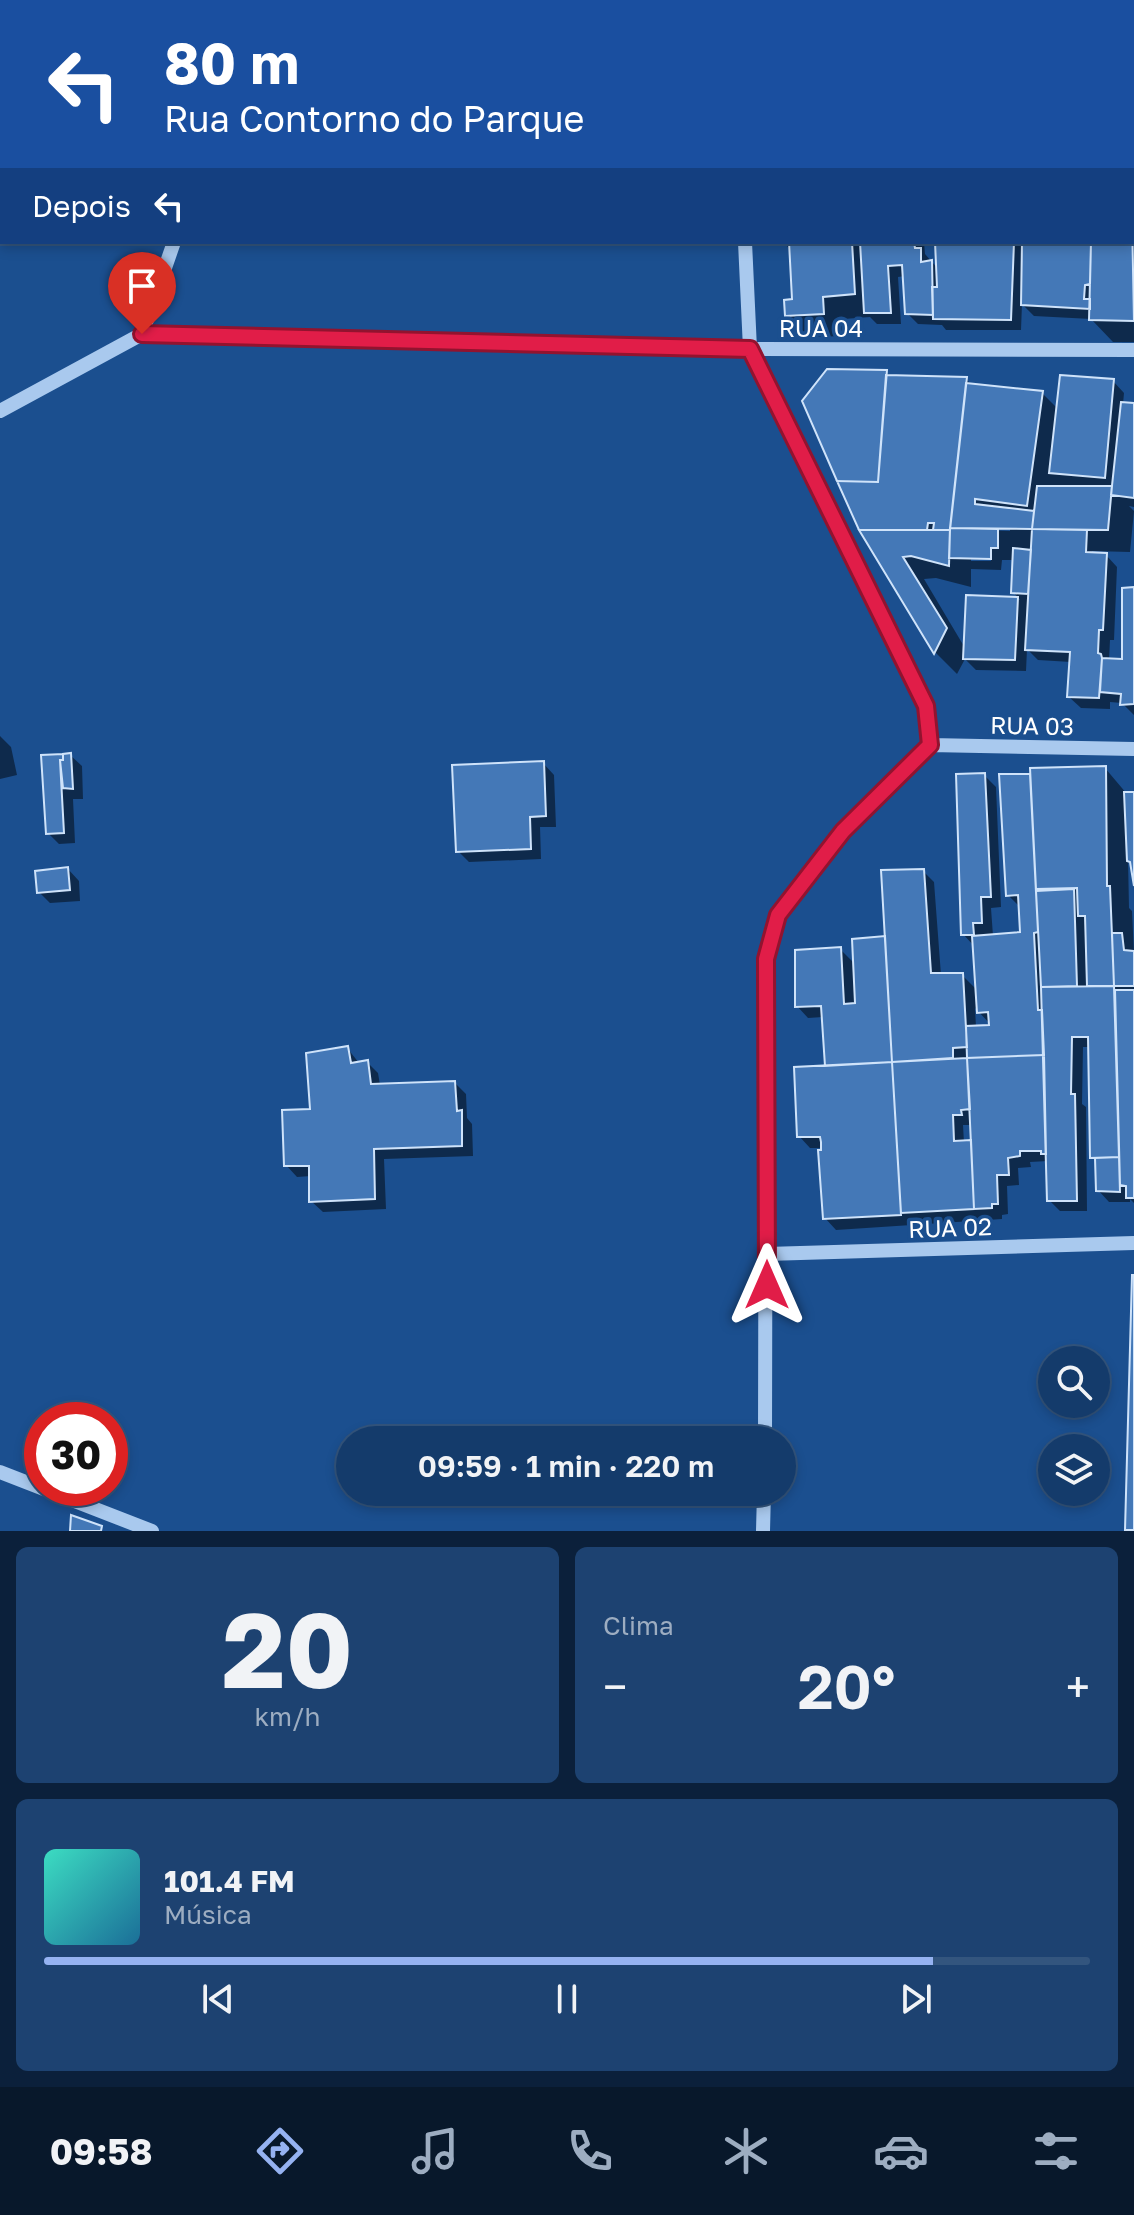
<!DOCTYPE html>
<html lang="pt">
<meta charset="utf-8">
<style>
:root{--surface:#143b6b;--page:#1d4271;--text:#f1f3f6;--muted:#9dadc1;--line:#33557e;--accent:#95b2f1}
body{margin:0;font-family:"Golos Text",sans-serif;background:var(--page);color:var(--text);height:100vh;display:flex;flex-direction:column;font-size:30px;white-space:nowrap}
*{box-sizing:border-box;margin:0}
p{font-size:26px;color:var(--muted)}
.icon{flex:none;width:44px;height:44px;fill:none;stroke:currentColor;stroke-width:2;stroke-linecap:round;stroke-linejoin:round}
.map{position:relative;height:1531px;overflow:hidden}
.drawer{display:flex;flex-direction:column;gap:16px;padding:16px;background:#0b203b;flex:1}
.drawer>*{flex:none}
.top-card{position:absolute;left:0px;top:0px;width:1134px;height:244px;box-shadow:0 4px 12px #0003,0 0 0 2px var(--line);background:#1a4fa0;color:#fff;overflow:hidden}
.tools{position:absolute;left:1038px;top:1346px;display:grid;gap:16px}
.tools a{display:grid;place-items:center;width:72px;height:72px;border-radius:50%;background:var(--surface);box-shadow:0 4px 12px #0003,0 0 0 2px var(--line);font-size:40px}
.speed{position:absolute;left:24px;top:1402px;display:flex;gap:16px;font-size:40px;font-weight:700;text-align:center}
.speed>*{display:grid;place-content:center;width:104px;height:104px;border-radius:50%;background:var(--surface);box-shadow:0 4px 12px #0003,0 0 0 2px var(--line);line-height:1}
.speed .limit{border:12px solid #d22;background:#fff;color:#111}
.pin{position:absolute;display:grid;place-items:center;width:68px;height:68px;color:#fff;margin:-82px -34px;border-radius:50% 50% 50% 0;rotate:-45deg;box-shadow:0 0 8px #0007}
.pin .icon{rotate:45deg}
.me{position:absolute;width:88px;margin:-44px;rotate:0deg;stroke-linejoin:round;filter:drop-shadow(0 0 6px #0008)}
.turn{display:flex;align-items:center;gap:28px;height:168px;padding:0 32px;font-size:36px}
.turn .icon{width:104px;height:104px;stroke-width:2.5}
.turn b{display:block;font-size:56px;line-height:68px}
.then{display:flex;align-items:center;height:76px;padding:0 32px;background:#0003;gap:16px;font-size:30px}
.big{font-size:60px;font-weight:600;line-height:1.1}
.drawer .card{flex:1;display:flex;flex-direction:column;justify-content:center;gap:12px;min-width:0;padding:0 28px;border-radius:12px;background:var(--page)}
.drawer .dial{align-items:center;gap:0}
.dial b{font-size:104px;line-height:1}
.song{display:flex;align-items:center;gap:24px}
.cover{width:96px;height:96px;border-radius:12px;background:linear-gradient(135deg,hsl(170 70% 55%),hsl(200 70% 35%))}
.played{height:8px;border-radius:4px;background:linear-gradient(90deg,var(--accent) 85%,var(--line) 85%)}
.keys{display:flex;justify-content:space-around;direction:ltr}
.heat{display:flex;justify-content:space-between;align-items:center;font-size:44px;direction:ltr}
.drawer .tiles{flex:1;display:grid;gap:16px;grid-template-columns:1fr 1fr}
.card:last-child{grid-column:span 2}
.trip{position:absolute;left:336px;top:1426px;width:460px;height:80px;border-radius:40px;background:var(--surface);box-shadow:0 4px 12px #0003,0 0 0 2px var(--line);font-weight:600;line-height:80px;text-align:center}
.tabs{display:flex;height:128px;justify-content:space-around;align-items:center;background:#08182b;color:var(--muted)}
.tabs .icon{width:56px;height:56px}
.tabs .active{color:var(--accent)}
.tabs b{font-size:36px;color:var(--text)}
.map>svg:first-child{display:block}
.shadow{fill:#0007;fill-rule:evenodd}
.building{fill:#4478b7;stroke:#cfe3fa;stroke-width:2}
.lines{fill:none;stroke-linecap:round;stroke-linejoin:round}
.minor{stroke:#a9c9ee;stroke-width:14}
.route-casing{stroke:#92132f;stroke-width:20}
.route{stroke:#e11d48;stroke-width:14}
.labels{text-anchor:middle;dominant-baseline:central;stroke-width:7;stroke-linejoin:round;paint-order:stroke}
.street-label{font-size:24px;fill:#fff;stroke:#1b4f8f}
</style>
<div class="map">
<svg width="1134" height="1531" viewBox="0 0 1134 1531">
<rect width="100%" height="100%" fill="#1b4f8f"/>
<path class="shadow" d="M 1132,12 L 1134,342 L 1113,342 L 1091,319 L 1034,316 L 1022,304 L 1021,330 L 946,330 L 942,325 L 918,324 L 907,313 L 905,276 L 898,277 L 901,324 L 877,324 L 870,317 L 844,319 L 846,336 L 809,337 L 787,315 L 794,301 L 792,251 L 783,242 L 924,242 L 925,254 L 939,270 L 939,242 L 1132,242 Z
M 886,372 L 891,377 L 966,379 L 972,385 L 1042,393 L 1058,409 L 1113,381 L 1124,393 L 1123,404 L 1134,405 L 1134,507 L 1129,506 L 1134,511 L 1130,552 L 1092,551 L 1092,555 L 1106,555 L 1117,567 L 1114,640 L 1110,640 L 1109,661 L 1124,661 L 1134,589 L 1134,715 L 1122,703 L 1110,702 L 1110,709 L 1081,708 L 1069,697 L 1071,662 L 1038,660 L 1027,649 L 1026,671 L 976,670 L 965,659 L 957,674 L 936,653 L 861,529 ZM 985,526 L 1010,527 L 1010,531 L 985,530 ZM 971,557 L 991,557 L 991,561 L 971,561 ZM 1002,560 L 1014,560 L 1013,592 L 1020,600 L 967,597 L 965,648 L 924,579 L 936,578 L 971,587 L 971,569 L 1001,570 Z
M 0,736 L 11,747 L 17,775 L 0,779 Z
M 70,755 L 82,766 L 83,799 L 73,799 L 75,843 L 59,844 L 48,833 L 44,757 Z
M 543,763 L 554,775 L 556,827 L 540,827 L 541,859 L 469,862 L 458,851 Z
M 1105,768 L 1127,794 L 1134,794 L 1134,881 L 1132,857 L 1128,858 L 1129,908 L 1132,911 L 1134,953 L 1134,1203 L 1130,1199 L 1130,1202 L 1109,1202 L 1098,1190 L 1097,1162 L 1092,1157 L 1090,1047 L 1083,1047 L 1082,1104 L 1086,1107 L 1087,1211 L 1060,1211 L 1049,1200 L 1048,1161 L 1030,1162 L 1031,1167 L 1018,1168 L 1019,1185 L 1007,1186 L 1008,1214 L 1002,1215 L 1002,1219 L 836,1230 L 825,1218 L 823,1148 L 810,1148 L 799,1136 L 827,1067 L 823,1017 L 808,1018 L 797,1006 L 840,949 L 855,964 L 887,938 L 923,871 L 934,882 L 941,975 L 962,975 L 977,990 L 974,946 L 963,934 L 984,775 L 996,787 L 1001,907 L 991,908 L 993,936 L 1022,934 L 1019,906 L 1008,895 L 1029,776 L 1033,779 ZM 975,1008 L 993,1027 L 976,1027 ZM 963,1125 L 972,1125 L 973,1142 L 964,1143 Z
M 68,869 L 79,881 L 80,901 L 50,903 L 39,892 Z
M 348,1049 L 359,1063 L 367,1062 L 378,1073 L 380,1085 L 455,1083 L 466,1094 L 467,1118 L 472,1124 L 473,1156 L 384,1159 L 386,1209 L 323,1212 L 311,1201 L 311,1176 L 297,1177 L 286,1165 L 312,1110 Z"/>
<path class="building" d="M 1132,10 L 1134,10 L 1134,120 L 1132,120 Z
M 1132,217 L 1134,321 L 1089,320 L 1091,242 L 1132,242 Z
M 789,242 L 852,242 L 855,294 L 823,297 L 824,314 L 785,316 L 784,300 L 792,299 Z
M 860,242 L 914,242 L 915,248 L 921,248 L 921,262 L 932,260 L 933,315 L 905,314 L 902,265 L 888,266 L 891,313 L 864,313 Z
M 935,242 L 1014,242 L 1011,320 L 933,319 L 932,287 L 937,287 Z
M 1022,242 L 1091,242 L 1090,284 L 1085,285 L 1084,299 L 1090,299 L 1090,309 L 1021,305 Z
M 827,369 L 887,370 L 878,482 L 837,481 L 802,401 Z
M 886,375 L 967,377 L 950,530 L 933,530 L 934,523 L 928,523 L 927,530 L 859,530 L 837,481 L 878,482 Z
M 1060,375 L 1114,379 L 1105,478 L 1049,473 Z
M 966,383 L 1043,391 L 1027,506 L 975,499 L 975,504 L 1034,511 L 1032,529 L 950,528 Z
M 1121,402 L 1134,403 L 1134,498 L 1111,495 Z
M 1037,486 L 1112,486 L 1108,530 L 1032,529 Z
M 950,528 L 998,529 L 998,548 L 991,548 L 991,559 L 949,558 Z
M 1032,529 L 1087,530 L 1086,552 L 1107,553 L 1103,630 L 1099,630 L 1098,653 L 1101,654 L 1102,658 L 1099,698 L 1067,697 L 1070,652 L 1025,650 Z
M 859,530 L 950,530 L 949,566 L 911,556 L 903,557 L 947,628 L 934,654 Z
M 1013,548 L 1031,550 L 1028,594 L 1011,593 Z
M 1134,587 L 1134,704 L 1120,705 L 1121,694 L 1100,692 L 1102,658 L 1122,659 L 1122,588 Z
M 966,595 L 1018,597 L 1015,660 L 963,659 Z
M 71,753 L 73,789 L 63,788 L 60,760 L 63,760 L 63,754 Z
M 63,754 L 63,760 L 60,760 L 64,833 L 46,834 L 41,755 Z
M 544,761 L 546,816 L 530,817 L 531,849 L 456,852 L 452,765 Z
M 1106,766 L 1107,886 L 1110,886 L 1114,986 L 1087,986 L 1085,916 L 1078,916 L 1077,888 L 1036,889 L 1030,768 Z
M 985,773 L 991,897 L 981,897 L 982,923 L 973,923 L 974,935 L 961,935 L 956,774 Z
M 999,774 L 1030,774 L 1038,932 L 1034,933 L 1038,1010 L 1042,1010 L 1044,1055 L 967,1058 L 966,1026 L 989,1025 L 988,1012 L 977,1013 L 972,936 L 1020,932 L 1018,895 L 1006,896 Z
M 1124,792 L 1134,792 L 1134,886 L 1130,862 L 1127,861 Z
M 68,867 L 70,890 L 37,893 L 35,871 Z
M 924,869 L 931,973 L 963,973 L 967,1047 L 953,1048 L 953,1058 L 892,1062 L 881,870 Z
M 1074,889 L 1077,986 L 1041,987 L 1036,891 Z
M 1112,933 L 1122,933 L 1124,950 L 1134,951 L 1134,986 L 1114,986 Z
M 885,936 L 892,1062 L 825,1066 L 821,1006 L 795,1007 L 795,950 L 841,947 L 844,1004 L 855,1003 L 852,939 Z
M 1114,986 L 1119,1157 L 1090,1158 L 1088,1037 L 1072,1037 L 1071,1094 L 1075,1094 L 1077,1201 L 1047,1201 L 1041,987 Z
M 1115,990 L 1134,990 L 1134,1198 L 1126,1198 L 1126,1186 L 1120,1185 Z
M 348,1046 L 351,1063 L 368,1060 L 371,1084 L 455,1081 L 457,1111 L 462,1110 L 462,1146 L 374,1149 L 375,1199 L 309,1202 L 309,1166 L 284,1166 L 282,1110 L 310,1109 L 306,1053 Z
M 1044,1055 L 1046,1154 L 1041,1154 L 1041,1151 L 1020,1151 L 1020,1156 L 1008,1158 L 1009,1175 L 997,1175 L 998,1204 L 992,1204 L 992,1208 L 974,1209 L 967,1058 Z
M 967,1058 L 970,1109 L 961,1110 L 962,1115 L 953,1115 L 954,1141 L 971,1140 L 974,1209 L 901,1213 L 892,1062 Z
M 892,1062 L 901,1215 L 823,1219 L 818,1150 L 821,1150 L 821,1142 L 820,1137 L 797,1137 L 794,1067 Z
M 1119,1157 L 1120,1192 L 1096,1191 L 1095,1158 Z
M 1132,1275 L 1134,1275 L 1134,1530 L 1125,1530 Z
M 71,1515 L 102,1526 L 101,1531 L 70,1531 Z"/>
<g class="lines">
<path class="minor" d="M 886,2 L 888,0
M 745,242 L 750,349 L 926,706 L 930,745 L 843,831 L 778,915 L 766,959 L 765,1440
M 142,334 L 174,242
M 0,411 L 142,334 L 750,349 L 1134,350
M 930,745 L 1134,749
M 767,1254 L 1134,1243
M 0,1472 L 152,1531
M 763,1531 L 764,1492"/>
</g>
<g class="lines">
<defs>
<path id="route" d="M 142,334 L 750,349 L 926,706 L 930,745 L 843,831 L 778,915 L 766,959 L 767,1285"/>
</defs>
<use href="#route" class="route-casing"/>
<use href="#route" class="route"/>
</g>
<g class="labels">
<g class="street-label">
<text x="821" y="327">RUA 04</text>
<text transform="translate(1032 725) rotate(1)">RUA 03</text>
<text transform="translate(950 1227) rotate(-2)">RUA 02</text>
</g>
</g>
</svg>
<div class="tools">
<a><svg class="icon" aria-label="search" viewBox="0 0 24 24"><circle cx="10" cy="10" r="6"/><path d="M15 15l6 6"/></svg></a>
<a><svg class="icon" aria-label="layers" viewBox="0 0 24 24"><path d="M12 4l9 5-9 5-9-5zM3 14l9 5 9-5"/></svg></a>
</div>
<div class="speed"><div class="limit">30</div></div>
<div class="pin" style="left:142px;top:334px;background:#d93025"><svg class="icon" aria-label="arrive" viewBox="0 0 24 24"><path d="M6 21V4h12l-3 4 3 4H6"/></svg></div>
<svg class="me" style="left:767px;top:1285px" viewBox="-20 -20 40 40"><path d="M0-17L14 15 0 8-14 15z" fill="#e11d48" stroke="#fff" stroke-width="4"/></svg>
<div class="trip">09:59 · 1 min · 220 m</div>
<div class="top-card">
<div class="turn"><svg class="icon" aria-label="left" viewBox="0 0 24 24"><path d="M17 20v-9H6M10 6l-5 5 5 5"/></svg><div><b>80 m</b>Rua Contorno do Parque</div></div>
<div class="then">Depois<svg class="icon" aria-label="left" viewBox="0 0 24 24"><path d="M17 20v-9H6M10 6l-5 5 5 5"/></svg></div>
</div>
</div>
<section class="drawer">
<div class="tiles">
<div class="card dial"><b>20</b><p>km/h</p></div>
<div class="card"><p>Clima</p>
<div class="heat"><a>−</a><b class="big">20°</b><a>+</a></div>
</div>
<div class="card">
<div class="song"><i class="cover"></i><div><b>101.4 FM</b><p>Música</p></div></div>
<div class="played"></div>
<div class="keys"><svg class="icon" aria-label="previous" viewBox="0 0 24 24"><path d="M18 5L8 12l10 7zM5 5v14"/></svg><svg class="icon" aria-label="pause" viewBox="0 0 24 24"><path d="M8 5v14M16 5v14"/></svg><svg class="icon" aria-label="next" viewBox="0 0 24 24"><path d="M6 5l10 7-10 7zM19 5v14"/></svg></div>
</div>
</div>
</section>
<nav class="tabs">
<b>09:58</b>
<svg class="icon active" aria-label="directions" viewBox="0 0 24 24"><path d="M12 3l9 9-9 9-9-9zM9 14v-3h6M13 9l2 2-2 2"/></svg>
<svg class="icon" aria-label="music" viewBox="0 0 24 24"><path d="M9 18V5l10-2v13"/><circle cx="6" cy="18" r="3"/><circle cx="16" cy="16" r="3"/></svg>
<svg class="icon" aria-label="phone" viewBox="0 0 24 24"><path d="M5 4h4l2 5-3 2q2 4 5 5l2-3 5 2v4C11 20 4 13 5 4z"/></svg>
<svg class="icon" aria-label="climate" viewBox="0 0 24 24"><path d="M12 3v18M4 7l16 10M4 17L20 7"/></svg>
<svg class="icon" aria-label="car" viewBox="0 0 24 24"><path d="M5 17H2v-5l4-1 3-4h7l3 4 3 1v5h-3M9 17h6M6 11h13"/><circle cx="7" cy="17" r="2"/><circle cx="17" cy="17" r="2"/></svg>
<svg class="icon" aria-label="filters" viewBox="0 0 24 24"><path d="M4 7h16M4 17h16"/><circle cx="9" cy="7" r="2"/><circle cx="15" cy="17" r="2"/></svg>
</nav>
